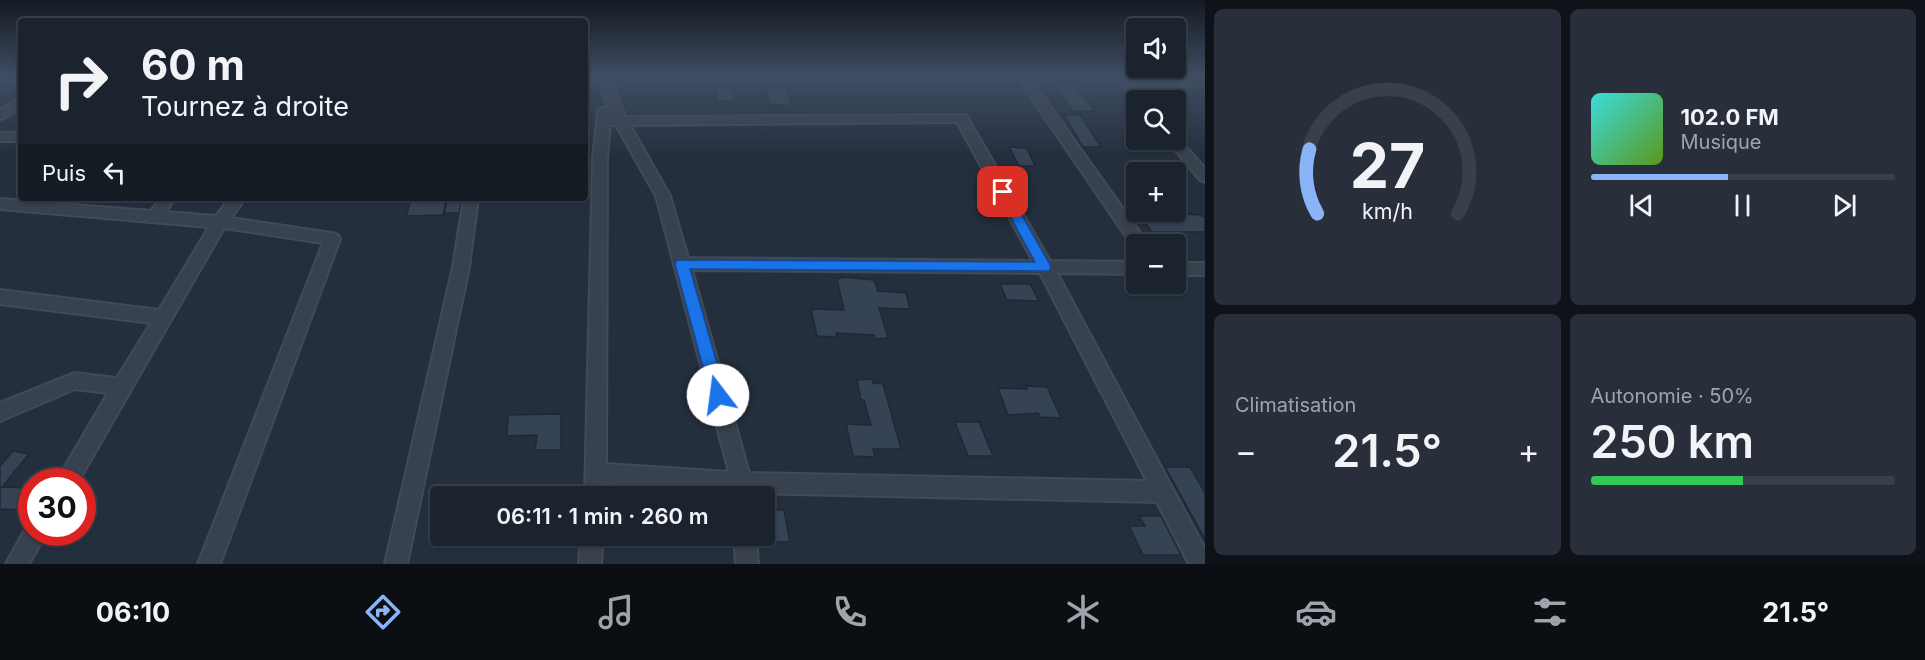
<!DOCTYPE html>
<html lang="fr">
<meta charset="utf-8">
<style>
:root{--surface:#1b232e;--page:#282f3a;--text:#f1f3f6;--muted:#a0a4aa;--line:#39404a;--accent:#8ab4f8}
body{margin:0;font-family:Inter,sans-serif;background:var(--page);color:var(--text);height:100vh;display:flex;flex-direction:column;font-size:22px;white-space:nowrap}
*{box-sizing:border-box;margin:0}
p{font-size:20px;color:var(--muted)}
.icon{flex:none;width:33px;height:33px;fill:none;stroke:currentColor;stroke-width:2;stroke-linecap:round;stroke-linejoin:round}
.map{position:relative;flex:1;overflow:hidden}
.panel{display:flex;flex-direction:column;gap:9px;padding:9px;background:#0f1319;width:720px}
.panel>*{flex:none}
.hud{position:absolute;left:18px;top:18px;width:570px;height:183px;border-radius:6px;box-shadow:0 2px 4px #0004,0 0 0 2px var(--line);background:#1b232e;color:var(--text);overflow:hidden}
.fabs{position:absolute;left:1126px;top:18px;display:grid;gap:12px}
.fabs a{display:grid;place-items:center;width:60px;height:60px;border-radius:6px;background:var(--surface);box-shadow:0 2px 4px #0004,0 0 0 2px var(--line);font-size:30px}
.speed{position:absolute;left:18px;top:468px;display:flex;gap:12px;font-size:30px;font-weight:700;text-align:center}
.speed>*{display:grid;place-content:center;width:78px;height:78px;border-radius:50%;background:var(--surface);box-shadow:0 2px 4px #0004,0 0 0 2px var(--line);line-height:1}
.speed .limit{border:9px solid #d22;background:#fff;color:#111}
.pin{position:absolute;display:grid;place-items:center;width:51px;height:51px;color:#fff;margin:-26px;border-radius:12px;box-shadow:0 3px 9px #0006}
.me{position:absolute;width:66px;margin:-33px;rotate:345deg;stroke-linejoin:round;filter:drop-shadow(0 0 4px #0008)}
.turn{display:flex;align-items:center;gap:21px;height:126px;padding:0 24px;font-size:27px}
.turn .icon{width:78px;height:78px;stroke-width:2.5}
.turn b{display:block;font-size:42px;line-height:51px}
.then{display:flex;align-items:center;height:57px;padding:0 24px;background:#0003;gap:12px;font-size:22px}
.big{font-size:45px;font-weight:600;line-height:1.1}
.panel .tile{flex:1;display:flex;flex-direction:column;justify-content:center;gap:9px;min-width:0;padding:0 21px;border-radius:9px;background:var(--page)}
.panel .dial{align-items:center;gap:0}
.dial svg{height:156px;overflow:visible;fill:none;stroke:var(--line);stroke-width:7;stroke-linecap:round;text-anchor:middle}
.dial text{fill:var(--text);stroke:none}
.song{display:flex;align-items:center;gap:18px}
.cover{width:72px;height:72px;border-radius:9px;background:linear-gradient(135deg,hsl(180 70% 55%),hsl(90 70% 35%))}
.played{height:6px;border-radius:3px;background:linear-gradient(90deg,var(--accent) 45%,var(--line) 45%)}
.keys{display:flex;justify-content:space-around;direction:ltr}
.heat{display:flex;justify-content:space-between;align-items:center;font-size:33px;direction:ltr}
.charge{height:9px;border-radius:4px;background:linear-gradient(90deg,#34c759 50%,var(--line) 0)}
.panel .tiles{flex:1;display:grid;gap:9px;grid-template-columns:repeat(2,1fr)}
.trip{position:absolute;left:430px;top:486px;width:345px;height:60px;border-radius:6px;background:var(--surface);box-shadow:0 2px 4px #0004,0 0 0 2px var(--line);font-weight:600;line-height:60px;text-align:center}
.tab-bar{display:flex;height:96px;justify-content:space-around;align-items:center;background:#0b0e12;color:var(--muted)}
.tab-bar .icon{width:42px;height:42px}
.tab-bar .selected{color:var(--accent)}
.tab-bar b{font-size:27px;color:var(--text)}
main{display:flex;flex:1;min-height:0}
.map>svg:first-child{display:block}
.building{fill:#364354;stroke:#1f2835;stroke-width:1.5}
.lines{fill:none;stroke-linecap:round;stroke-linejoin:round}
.street-casing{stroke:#414a57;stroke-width:4}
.street{fill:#38414e;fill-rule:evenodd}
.route{fill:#1a73e8;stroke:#114b97;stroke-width:1.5}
</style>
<main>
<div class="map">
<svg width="1205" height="564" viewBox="0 0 1205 564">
<rect width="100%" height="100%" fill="#242f3e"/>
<path class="building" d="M 1167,77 L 1190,77 L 1203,89 L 1179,89 Z
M 1055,86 L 1075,86 L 1095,111 L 1073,111 Z
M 716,87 L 733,87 L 734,102 L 717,101 Z
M 766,87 L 787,88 L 791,106 L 769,104 Z
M 1064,115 L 1080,115 L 1101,147 L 1083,147 Z
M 1009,147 L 1027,148 L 1035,166 L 1019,166 Z
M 448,198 L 462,198 L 459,213 L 444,213 Z
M 411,200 L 446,201 L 443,215 L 406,216 Z
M 1146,212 L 1200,215 L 1205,217 L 1205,232 L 1152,232 L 1140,216 L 1148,216 Z
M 844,277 L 874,280 L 878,291 L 906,293 L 910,309 L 879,308 L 888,338 L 875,339 L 874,335 L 836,333 L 837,337 L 817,336 L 811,309 L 844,310 L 837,279 Z
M 1000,284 L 1030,284 L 1039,301 L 1007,300 Z
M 872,379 L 873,383 L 883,384 L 901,449 L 873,449 L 875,457 L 853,456 L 846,424 L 871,425 L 864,400 L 861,400 L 857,380 Z
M 1026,386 L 1047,387 L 1061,418 L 1040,417 L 1038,413 L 1008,415 L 998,388 L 1027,389 Z
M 561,414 L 561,450 L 535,450 L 537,435 L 507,436 L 508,415 Z
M 955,422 L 979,422 L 993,456 L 968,456 Z
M 13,451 L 29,454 L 2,487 L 32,488 L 32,498 L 25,510 L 0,509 L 0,466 Z
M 1165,467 L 1190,467 L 1205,493 L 1205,539 Z
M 765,510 L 784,510 L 790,542 L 765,542 Z
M 1139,516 L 1161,516 L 1181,555 L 1143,555 L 1129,526 L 1145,526 Z"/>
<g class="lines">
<defs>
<path id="street" d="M 599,77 L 611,77 L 625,117 L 966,115 L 1050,261 L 1137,262 L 1137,274 L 1057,273 L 1205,549 L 1205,564 L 1189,564 L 1157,502 L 753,493 L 753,496 L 733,496 L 732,492 L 605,483 L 605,496 L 585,496 L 593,158 L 598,111 L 600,108 L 607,108 ZM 957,122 L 1033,261 L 688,258 L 670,196 L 630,125 ZM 610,125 L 616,125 L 656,196 L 729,472 L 606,464 L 607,158 ZM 692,270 L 1040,273 L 1147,481 L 749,473 Z
M 1017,77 L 1029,77 L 1148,244 L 1137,244 L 1137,249 L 1134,248 Z
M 1116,77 L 1128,77 L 1148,100 L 1137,102 Z
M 21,98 L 21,108 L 0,120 L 0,110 Z
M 0,133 L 21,133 L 21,141 L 0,141 Z
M 1176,136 L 1205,168 L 1205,182 L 1200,180 L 1167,140 L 1176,140 Z
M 160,198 L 175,198 L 166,212 L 216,216 L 230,198 L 245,198 L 231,218 L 332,233 L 338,235 L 340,239 L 220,564 L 198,564 L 323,243 L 224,228 L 78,482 L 56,482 L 108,393 L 75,389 L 0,421 L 0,403 L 74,373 L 117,378 L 151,323 L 0,304 L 0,290 L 159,310 L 209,227 L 0,209 L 0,199 L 151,211 Z
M 464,198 L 478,198 L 469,267 L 407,564 L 385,564 L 453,267 Z
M 1176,263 L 1205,263 L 1205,275 L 1176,275 Z
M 32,523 L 32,532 L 47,532 L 29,564 L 6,564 L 28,524 Z
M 581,536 L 603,536 L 601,564 L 579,564 Z
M 734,536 L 756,536 L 758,564 L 736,564 Z"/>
</defs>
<use href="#street" class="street-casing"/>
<use href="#street" class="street"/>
</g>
<linearGradient id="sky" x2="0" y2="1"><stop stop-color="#141a22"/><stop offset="0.49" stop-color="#3f4d63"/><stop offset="1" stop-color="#3f4d63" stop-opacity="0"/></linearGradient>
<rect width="1205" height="156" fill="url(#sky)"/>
<path class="route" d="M 1003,188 L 1007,189 L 1049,263 L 1051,267 L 1049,271 L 690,269 L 726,395 L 723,400 L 718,402 L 712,400 L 675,264 L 677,260 L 1035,262 L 997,192 Z"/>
</svg>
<div class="fabs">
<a><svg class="icon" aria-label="sound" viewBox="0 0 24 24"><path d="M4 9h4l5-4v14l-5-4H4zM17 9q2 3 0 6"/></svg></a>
<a><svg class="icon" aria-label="search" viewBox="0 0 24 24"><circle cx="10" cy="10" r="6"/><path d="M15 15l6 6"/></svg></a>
<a>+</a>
<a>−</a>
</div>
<div class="speed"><div class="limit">30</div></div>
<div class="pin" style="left:1003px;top:192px;background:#d93025"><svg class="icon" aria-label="arrive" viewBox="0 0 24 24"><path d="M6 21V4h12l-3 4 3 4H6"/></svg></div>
<svg class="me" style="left:718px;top:395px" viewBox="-20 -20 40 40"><circle r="19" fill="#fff"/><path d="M0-13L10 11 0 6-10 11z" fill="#1a73e8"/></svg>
<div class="trip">06:11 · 1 min · 260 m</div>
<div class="hud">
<div class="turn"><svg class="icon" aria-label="right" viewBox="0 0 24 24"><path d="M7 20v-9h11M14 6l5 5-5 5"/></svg><div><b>60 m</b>Tournez à droite</div></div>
<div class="then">Puis<svg class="icon" aria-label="left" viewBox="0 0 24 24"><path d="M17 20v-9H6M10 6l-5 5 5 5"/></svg></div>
</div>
</div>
<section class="panel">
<div class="tiles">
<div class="tile dial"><svg viewBox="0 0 100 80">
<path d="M14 69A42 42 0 1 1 86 69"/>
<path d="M14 69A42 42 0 0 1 10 36" stroke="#8ab4f8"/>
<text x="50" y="56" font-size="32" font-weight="700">27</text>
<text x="50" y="72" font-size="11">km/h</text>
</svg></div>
<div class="tile">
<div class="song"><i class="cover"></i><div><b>102.0 FM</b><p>Musique</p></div></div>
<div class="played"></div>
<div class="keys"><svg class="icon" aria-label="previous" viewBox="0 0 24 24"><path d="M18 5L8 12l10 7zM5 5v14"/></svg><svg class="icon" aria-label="pause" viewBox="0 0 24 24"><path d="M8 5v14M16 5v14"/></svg><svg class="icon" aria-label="next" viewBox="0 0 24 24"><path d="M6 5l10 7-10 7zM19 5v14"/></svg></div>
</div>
<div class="tile"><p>Climatisation</p>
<div class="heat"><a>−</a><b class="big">21.5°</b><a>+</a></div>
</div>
<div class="tile"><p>Autonomie · 50%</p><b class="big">250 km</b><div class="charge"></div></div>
</div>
</section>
</main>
<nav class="tab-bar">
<b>06:10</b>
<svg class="icon selected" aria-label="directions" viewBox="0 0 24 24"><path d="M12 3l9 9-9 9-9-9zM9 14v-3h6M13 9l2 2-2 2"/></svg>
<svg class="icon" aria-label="music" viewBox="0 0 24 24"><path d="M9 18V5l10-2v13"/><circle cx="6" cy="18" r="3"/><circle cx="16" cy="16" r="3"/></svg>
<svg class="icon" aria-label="phone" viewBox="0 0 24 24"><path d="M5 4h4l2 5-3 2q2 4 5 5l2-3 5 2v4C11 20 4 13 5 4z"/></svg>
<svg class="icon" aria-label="climate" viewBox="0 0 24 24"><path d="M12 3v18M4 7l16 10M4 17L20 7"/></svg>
<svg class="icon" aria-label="car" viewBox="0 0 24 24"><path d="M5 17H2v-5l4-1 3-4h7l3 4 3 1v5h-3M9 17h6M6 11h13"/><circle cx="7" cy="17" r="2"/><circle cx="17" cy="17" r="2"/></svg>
<svg class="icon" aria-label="filters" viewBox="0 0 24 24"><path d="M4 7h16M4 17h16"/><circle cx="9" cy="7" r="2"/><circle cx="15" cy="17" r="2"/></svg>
<b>21.5°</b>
</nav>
